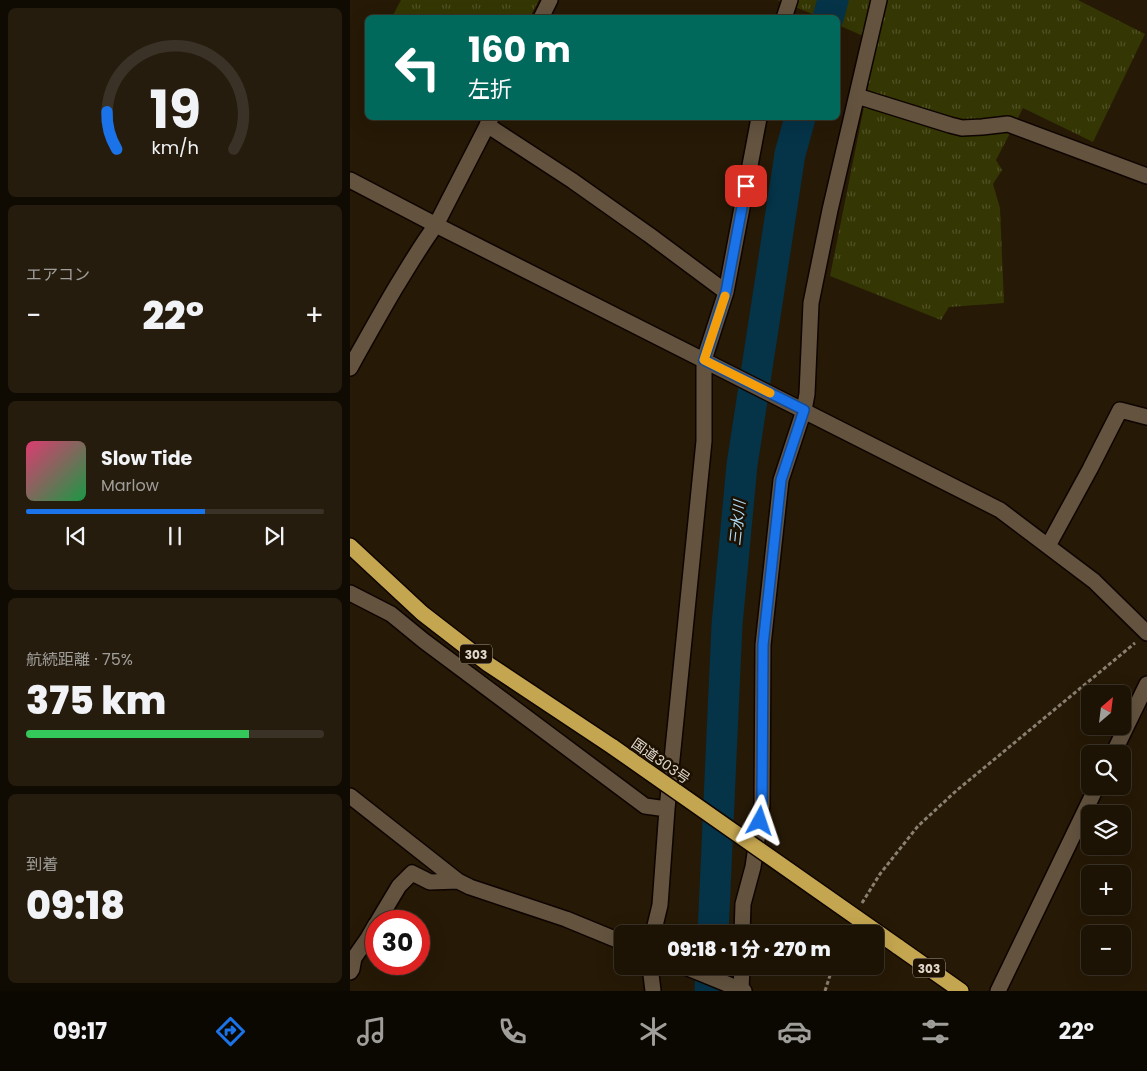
<!DOCTYPE html>
<html lang="ja">
<meta charset="utf-8">
<style>
:root{--surface:#1c1304;--page:#251c0e;--text:#f1f3f6;--muted:#a09e9a;--line:#3a3226;--accent:#1a73e8}
body{margin:0;font-family:Poppins,"Noto Sans JP",sans-serif;background:var(--page);color:var(--text);height:100vh;display:flex;flex-direction:column;font-size:19px;white-space:nowrap}
*{box-sizing:border-box;margin:0}
p{font-size:16px;color:var(--muted)}
.icon{flex:none;width:28px;height:28px;fill:none;stroke:currentColor;stroke-width:2;stroke-linecap:round;stroke-linejoin:round}
.map{position:relative;flex:1;overflow:hidden}
.sheet{display:flex;flex-direction:column;gap:8px;padding:8px;background:#0f0a02;width:350px}
.sheet>*{flex:none}
.top-card{position:absolute;left:15px;top:15px;width:475px;height:105px;border-radius:8px;box-shadow:0 5px 20px #0002,0 0 0 1px var(--line);background:#00695c;color:#fff;overflow:hidden}
.needle{width:32px;rotate:28deg}
.fabs{position:absolute;left:731px;top:685px;display:grid;gap:10px}
.fabs a{display:grid;place-items:center;width:50px;height:50px;border-radius:8px;background:var(--surface);box-shadow:0 5px 20px #0002,0 0 0 1px var(--line);font-size:25px}
.speed{position:absolute;left:15px;top:910px;display:flex;gap:10px;font-size:25px;font-weight:700;text-align:center}
.speed>*{display:grid;place-content:center;width:65px;height:65px;border-radius:50%;background:var(--surface);box-shadow:0 5px 20px #0002,0 0 0 1px var(--line);line-height:1}
.speed .limit{border:8px solid #d22;background:#fff;color:#111}
.pin{position:absolute;display:grid;place-items:center;width:42px;height:42px;color:#fff;margin:-21px;border-radius:10px;box-shadow:0 2px 8px #0006}
.me{position:absolute;width:55px;margin:-28px;rotate:5deg;stroke-linejoin:round;filter:drop-shadow(0 0 4px #0008)}
.turn{display:flex;align-items:center;gap:18px;height:105px;padding:0 20px;font-size:22px}
.turn .icon{width:65px;height:65px;stroke-width:2.5}
.turn b{display:block;font-size:35px;line-height:42px}
.big{font-size:38px;font-weight:800;line-height:1.1}
.sheet .widget{flex:1;display:flex;flex-direction:column;justify-content:center;gap:8px;min-width:0;padding:0 18px;border-radius:8px;background:var(--page)}
.sheet .dial{align-items:center;gap:0}
.dial svg{height:130px;overflow:visible;fill:none;stroke:var(--line);stroke-width:7;stroke-linecap:round;text-anchor:middle}
.dial text{fill:var(--text);stroke:none}
.song{display:flex;align-items:center;gap:15px}
.cover{width:60px;height:60px;border-radius:8px;background:linear-gradient(135deg,hsl(340 70% 55%),hsl(140 70% 35%))}
.played{height:5px;border-radius:2px;background:linear-gradient(90deg,var(--accent) 60%,var(--line) 60%)}
.keys{display:flex;justify-content:space-around;direction:ltr}
.heat{display:flex;justify-content:space-between;align-items:center;font-size:28px;direction:ltr}
.charge{height:8px;border-radius:4px;background:linear-gradient(90deg,#34c759 75%,var(--line) 0)}
.trip{position:absolute;left:264px;top:925px;width:270px;height:50px;border-radius:8px;background:var(--surface);box-shadow:0 5px 20px #0002,0 0 0 1px var(--line);font-weight:800;line-height:50px;text-align:center}
.tab-bar{display:flex;height:80px;justify-content:space-around;align-items:center;background:#0b0802;color:var(--muted)}
.tab-bar .icon{width:35px;height:35px}
.tab-bar .current{color:var(--accent)}
.tab-bar b{font-size:22px;color:var(--text)}
main{display:flex;flex:1;min-height:0}
.map>svg:first-child{display:block}
.park{fill:url(#park-tufts)}
.lines{fill:none;stroke-linecap:round;stroke-linejoin:round}
.river{stroke:#053348;stroke-width:31}
.street-casing{stroke:#0e0400;stroke-width:18}
.highway-casing{stroke:#0e0400;stroke-width:18}
.path{stroke:#8a8071;stroke-width:3;stroke-dasharray:4 2.5;stroke-linecap:butt}
.street{stroke:#63533f;stroke-width:15}
.highway{stroke:#c5a650;stroke-width:15}
.highway-bridge-casing{stroke:#0e0400;stroke-width:18;stroke-linecap:butt}
.highway-bridge{stroke:#c5a650;stroke-width:15}
.route-casing{stroke:#114b97;stroke-width:12}
.route{stroke:#1a73e8;stroke-width:9}
.slow{stroke:#f59e0b;stroke-width:9}
.labels{text-anchor:middle;dominant-baseline:central;stroke-width:5;stroke-linejoin:round;paint-order:stroke}
.shield{fill:#1c1001;stroke:#a69c90;stroke-width:1}
.shield-label{font-size:12px;font-weight:bold;fill:#e1d8cd}
.street-label{font-size:14px;fill:#e1d8cd;stroke:#1c1001}
.water-label{font-size:15px;font-style:italic;fill:#addcf9;stroke:#1c1001}
</style>
<main>
<section class="sheet">
<div class="widget dial"><svg viewBox="0 0 100 80">
<path d="M14 69A42 42 0 1 1 86 69"/>
<path d="M14 69A42 42 0 0 1 8 46" stroke="#1a73e8"/>
<text x="50" y="56" font-size="32" font-weight="700">19</text>
<text x="50" y="72" font-size="11">km/h</text>
</svg></div>
<div class="widget"><p>エアコン</p>
<div class="heat"><a>−</a><b class="big">22°</b><a>+</a></div>
</div>
<div class="widget">
<div class="song"><i class="cover"></i><div><b>Slow Tide</b><p>Marlow</p></div></div>
<div class="played"></div>
<div class="keys"><svg class="icon" aria-label="previous" viewBox="0 0 24 24"><path d="M18 5L8 12l10 7zM5 5v14"/></svg><svg class="icon" aria-label="pause" viewBox="0 0 24 24"><path d="M8 5v14M16 5v14"/></svg><svg class="icon" aria-label="next" viewBox="0 0 24 24"><path d="M6 5l10 7-10 7zM19 5v14"/></svg></div>
</div>
<div class="widget"><p>航続距離 · 75%</p><b class="big">375 km</b><div class="charge"></div></div>
<div class="widget"><p>到着</p><b class="big">09:18</b></div>
</section>
<div class="map">
<svg width="797" height="991" viewBox="0 0 797 991">
<defs>
<pattern id="park-tufts" width="24" height="20" patternUnits="userSpaceOnUse" patternTransform="scale(1.25)"><rect width="24" height="20" fill="#343603"/><path d="M3 7l-1-3M5 7V3M7 7l1-3M15 17l-1-3M17 17v-4M19 17l1-3" fill="none" stroke="#515227"/></pattern>
</defs>
<rect width="100%" height="100%" fill="#261906"/>
<path class="park" d="M 51,0 L 189,0 L 180,17 L 42,17 Z
M 427,0 L 728,0 L 795,34 L 743,142 L 673,108 L 646,160 L 652,170 L 643,184 L 650,208 L 654,303 L 599,307 L 591,320 L 480,276 L 527,42 L 488,25 L 488,18 L 470,17 Z"/>
<g class="lines">
<path class="river" d="M 478,18 L 483,0
M 363,934 L 377,625 L 392,465 L 440,154 L 450,118
M 360,991 L 361,966"/>
<defs>
<path id="street" d="M 191,18 L 200,0
M 434,18 L 440,0
M 507,96 L 600,125 L 612,128 L 632,127 L 658,124 L 797,176
M 137,125 L 223,181 L 298,234 L 376,292
M 0,180 L 86,225 L 650,510 L 744,581 L 797,633
M 0,368 C 15,341 30,314 46,287 C 59,266 71,245 86,225 L 141,118
M 698,546 L 740,469 L 770,410 L 797,417
M 0,593 L 41,614 L 74,641 L 295,806 L 317,809
M 763,754 L 797,684
M 0,796 L 108,881
M 28,921 L 49,886 L 62,873 L 80,882 L 108,881 L 120,887 L 216,919 L 272,942
M 303,934 L 310,905 L 317,809 L 354,441 L 354,360 L 376,292 L 409,118
M 392,934 L 393,904 L 403,867 L 412,805 L 413,645 L 431,480 L 454,410 L 457,394 L 461,303 L 480,210 L 529,0
M 300,966 L 303,991
M 333,966 L 394,991
M 0,972 L 2,969 L 4,958 L 18,938 L 26,924
M 391,991 L 392,966
M 648,991 L 747,786"/>
<path id="highway" d="M 0,546 L 72,613 L 138,664 L 263,747
M 547,946 L 611,991"/>
</defs>
<use href="#street" class="street-casing"/>
<use href="#highway" class="highway-casing"/>
<path class="path" d="M 512,903 L 530,874 L 568,826 L 606,791 L 785,643
M 475,991 L 483,966"/>
<use href="#street" class="street"/>
<use href="#highway" class="highway"/>
<defs>
<path id="highway-bridge" d="M 263,747 L 547,946"/>
</defs>
<use href="#highway-bridge" class="highway-bridge-casing"/>
<use href="#highway-bridge" class="highway-bridge"/>
</g>
<g class="lines">
<defs>
<path id="route" d="M 396,186 L 376,292 L 354,360 L 454,410 L 431,480 L 413,645 L 412,805 L 410,821"/>
</defs>
<use href="#route" class="route-casing"/>
<use href="#route" class="route"/>
<path class="slow" d="M 375,296 L 354,360 L 420,393"/>
</g>
<g class="labels">
<g class="shield">
<rect x="110" y="644.5" width="32" height="19" rx="4"/>
<rect x="563" y="958.5" width="32" height="19" rx="4"/>
</g>
<g class="shield-label">
<text x="126" y="654">303</text>
<text x="579" y="968">303</text>
</g>
<g class="street-label">
<text transform="translate(311 761) rotate(35)">国道303号</text>
</g>
<g class="water-label">
<text transform="translate(387 523) rotate(-84)">三水川</text>
</g>
</g>
</svg>
<div class="fabs">
<a><svg class="needle" viewBox="-14 -14 28 28"><path d="M0-13l5 13h-10z" fill="#e53935"/><path d="M0 13l5-13h-10z" fill="#a09e9a"/></svg></a>
<a><svg class="icon" aria-label="search" viewBox="0 0 24 24"><circle cx="10" cy="10" r="6"/><path d="M15 15l6 6"/></svg></a>
<a><svg class="icon" aria-label="layers" viewBox="0 0 24 24"><path d="M12 4l9 5-9 5-9-5zM3 14l9 5 9-5"/></svg></a>
<a>+</a>
<a>−</a>
</div>
<div class="speed"><div class="limit">30</div></div>
<div class="pin" style="left:396px;top:186px;background:#d93025"><svg class="icon" aria-label="arrive" viewBox="0 0 24 24"><path d="M6 21V4h12l-3 4 3 4H6"/></svg></div>
<svg class="me" style="left:410px;top:821px" viewBox="-20 -20 40 40"><path d="M0-17L14 15 0 8-14 15z" fill="#1a73e8" stroke="#fff" stroke-width="4"/></svg>
<div class="trip">09:18 · 1 分 · 270 m</div>
<div class="top-card">
<div class="turn"><svg class="icon" aria-label="left" viewBox="0 0 24 24"><path d="M17 20v-9H6M10 6l-5 5 5 5"/></svg><div><b>160 m</b>左折</div></div>
</div>
</div>
</main>
<nav class="tab-bar">
<b>09:17</b>
<svg class="icon current" aria-label="directions" viewBox="0 0 24 24"><path d="M12 3l9 9-9 9-9-9zM9 14v-3h6M13 9l2 2-2 2"/></svg>
<svg class="icon" aria-label="music" viewBox="0 0 24 24"><path d="M9 18V5l10-2v13"/><circle cx="6" cy="18" r="3"/><circle cx="16" cy="16" r="3"/></svg>
<svg class="icon" aria-label="phone" viewBox="0 0 24 24"><path d="M5 4h4l2 5-3 2q2 4 5 5l2-3 5 2v4C11 20 4 13 5 4z"/></svg>
<svg class="icon" aria-label="climate" viewBox="0 0 24 24"><path d="M12 3v18M4 7l16 10M4 17L20 7"/></svg>
<svg class="icon" aria-label="car" viewBox="0 0 24 24"><path d="M5 17H2v-5l4-1 3-4h7l3 4 3 1v5h-3M9 17h6M6 11h13"/><circle cx="7" cy="17" r="2"/><circle cx="17" cy="17" r="2"/></svg>
<svg class="icon" aria-label="filters" viewBox="0 0 24 24"><path d="M4 7h16M4 17h16"/><circle cx="9" cy="7" r="2"/><circle cx="15" cy="17" r="2"/></svg>
<b>22°</b>
</nav>
